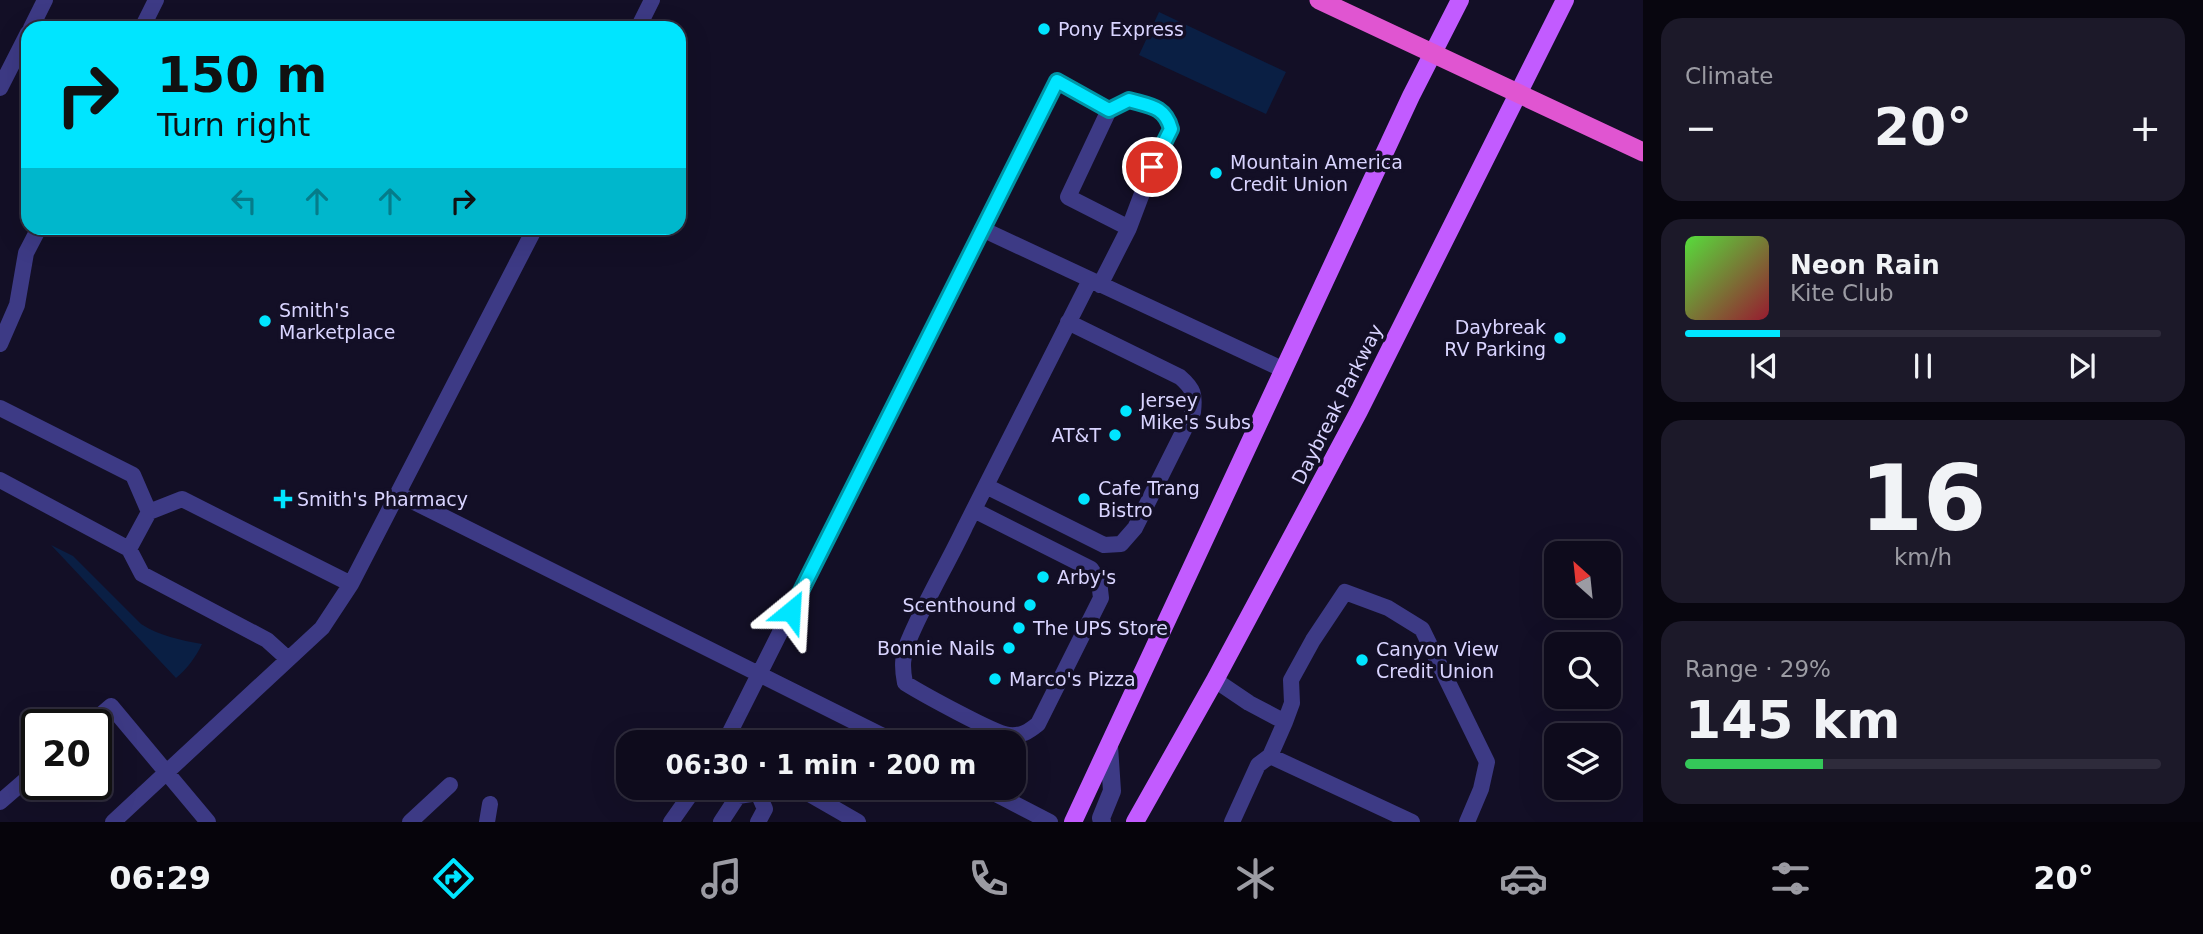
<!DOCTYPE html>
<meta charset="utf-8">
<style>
:root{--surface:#0e0b1c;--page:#1c1929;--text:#f1f3f6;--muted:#9b9ba3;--line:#2e2b3b;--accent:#00e5ff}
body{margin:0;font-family:"DejaVu Sans",sans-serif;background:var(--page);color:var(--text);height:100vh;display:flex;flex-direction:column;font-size:26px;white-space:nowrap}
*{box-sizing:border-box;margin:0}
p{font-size:23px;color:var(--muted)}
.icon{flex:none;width:38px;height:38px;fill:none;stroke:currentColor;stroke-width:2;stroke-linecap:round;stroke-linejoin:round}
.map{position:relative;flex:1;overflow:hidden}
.side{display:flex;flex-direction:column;gap:18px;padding:18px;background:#08060f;width:560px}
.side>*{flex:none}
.banner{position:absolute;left:21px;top:21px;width:665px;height:214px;border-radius:21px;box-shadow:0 7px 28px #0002,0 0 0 2px var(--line);background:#00e5ff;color:#111;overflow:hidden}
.needle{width:46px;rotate:333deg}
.buttons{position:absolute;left:1544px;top:541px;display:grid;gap:14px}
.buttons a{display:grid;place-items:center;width:77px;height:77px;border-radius:14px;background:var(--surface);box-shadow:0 7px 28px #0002,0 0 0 2px var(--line);font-size:35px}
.speed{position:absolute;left:21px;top:709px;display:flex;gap:14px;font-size:35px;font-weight:700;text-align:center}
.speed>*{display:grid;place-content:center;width:91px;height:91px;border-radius:50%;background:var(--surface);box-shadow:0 7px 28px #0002,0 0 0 2px var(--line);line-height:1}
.speed .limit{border:4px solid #111;border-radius:10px;background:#fff;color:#111}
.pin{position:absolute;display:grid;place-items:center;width:60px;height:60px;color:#fff;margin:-30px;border:4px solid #fff;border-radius:50%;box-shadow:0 2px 7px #0007}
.me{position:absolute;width:77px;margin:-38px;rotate:27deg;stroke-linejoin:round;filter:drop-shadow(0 0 5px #0008)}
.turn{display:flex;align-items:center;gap:24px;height:147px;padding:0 21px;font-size:32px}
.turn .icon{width:91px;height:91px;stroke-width:2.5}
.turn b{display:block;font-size:49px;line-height:60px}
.lanes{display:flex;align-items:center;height:66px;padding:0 21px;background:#0003;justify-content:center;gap:35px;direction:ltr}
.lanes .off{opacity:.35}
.big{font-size:52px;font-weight:800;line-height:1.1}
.side .tile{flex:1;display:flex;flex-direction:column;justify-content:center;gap:10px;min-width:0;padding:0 24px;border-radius:21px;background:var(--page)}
.side .dial{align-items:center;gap:0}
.dial b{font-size:91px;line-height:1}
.song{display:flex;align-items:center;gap:21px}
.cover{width:84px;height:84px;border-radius:10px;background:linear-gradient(135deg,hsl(110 70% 55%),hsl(350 70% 35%))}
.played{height:7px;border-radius:4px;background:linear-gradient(90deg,var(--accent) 20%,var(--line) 20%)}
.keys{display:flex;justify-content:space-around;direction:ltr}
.heat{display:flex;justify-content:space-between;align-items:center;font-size:38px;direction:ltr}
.charge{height:10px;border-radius:5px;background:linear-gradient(90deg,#34c759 29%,var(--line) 0)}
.trip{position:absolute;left:616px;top:730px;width:410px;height:70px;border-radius:21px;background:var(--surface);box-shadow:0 7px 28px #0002,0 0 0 2px var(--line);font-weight:800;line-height:70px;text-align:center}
.dock{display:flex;height:112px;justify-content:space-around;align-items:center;background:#06040b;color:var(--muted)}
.dock .icon{width:49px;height:49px}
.dock .selected{color:var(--accent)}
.dock b{font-size:32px;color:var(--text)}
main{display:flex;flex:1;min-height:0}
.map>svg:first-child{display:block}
.water{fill:#0a1f44}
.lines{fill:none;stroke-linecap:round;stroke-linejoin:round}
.service{stroke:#3d3a85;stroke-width:16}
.tertiary{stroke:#3d3a85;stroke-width:18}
.primary{stroke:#c25bff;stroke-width:18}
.trunk{stroke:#e055d1;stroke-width:19}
.route-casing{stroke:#0095a6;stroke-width:18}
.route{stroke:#00e5ff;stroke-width:12}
.poi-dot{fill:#00e5ff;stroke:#130f26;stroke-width:2.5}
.labels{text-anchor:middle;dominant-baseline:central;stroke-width:7;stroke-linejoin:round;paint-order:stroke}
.poi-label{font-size:19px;fill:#d9d4ff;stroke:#130f26;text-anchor:start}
.street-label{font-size:19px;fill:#d9d4ff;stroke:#130f26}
</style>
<main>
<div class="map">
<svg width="1643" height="822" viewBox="0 0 1643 822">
<rect width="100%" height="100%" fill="#130f26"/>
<path class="water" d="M 1159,12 L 1286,72 L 1266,114 L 1139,55 Z
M 51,545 L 73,556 L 141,624 C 160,636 180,640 202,644 C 196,657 187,669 176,678 Z"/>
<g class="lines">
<path class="service" d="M 31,28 L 45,0
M 142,28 L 156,0
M 638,28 L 652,0
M 0,88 L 28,33
M 1109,110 L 1129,100 C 1149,106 1165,106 1171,129 L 1152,167 L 1129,228
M 982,229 L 1282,369
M 0,344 L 17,305 L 26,253 L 39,228
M 0,408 L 133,475 L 149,512
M 0,480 L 129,549 L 142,574 L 267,640 L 288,659
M 986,486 L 1104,545 L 1121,544 L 1135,528 L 1193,412 C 1195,395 1194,389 1180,377 L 1068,322
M 398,494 L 895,742
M 974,510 L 1091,569 L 1099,581 L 1101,598 L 1038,724 C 1028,732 1022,736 1009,735 C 995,734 921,693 905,683 C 902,668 902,656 908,642 C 924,603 947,565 965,527 C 1007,445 1048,362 1090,280
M 129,549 L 149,512 L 182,499 L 351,584
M 1215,680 L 1249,703 L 1285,722 L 1270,756 L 1412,822
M 1285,722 L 1292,703 L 1291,680 L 1313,640 L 1345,592 L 1388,608 L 1422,629 L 1487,762 L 1481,789 L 1467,822
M 90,724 L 111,706 L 208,822
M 725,742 L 1057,81 L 1109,110 L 1068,197 L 1129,228 L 1100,285
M 799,788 L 858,822
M 984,788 L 1050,822
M 0,802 L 37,770
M 113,822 L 322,628 L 351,584 L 535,228
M 410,822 L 450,785
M 487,822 L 490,804
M 671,822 L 695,788
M 721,822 L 738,796 L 758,793 L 761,788
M 758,822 L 765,809 L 758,793
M 1232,822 L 1258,765 L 1270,756"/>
<path class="tertiary" d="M 1102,822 L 1101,818 L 1112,791 L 1109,746"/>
<path class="primary" d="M 1073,822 L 1411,96 L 1460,0
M 1135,822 L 1215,680 L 1359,411 L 1565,0"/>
<path class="trunk" d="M 1319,0 L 1643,152"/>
</g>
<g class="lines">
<defs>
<path id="route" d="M 791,611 L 1057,81 L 1109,110 L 1129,100 C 1149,106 1165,106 1171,129 L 1152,167"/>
</defs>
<use href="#route" class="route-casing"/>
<use href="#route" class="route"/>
</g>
<g class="poi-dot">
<circle cx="1044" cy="29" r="7"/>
<circle cx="1216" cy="173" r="7"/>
<circle cx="265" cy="321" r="7"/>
<circle cx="1560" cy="338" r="7"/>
<circle cx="1126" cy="411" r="7"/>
<circle cx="1115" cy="435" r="7"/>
<path d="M279.5 488.5h7v7h7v7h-7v7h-7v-7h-7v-7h7z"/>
<circle cx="1084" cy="499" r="7"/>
<circle cx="1043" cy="577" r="7"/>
<circle cx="1030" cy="605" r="7"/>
<circle cx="1019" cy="628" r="7"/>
<circle cx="1009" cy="648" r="7"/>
<circle cx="1362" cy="660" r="7"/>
<circle cx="995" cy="679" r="7"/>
</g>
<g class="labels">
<g class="poi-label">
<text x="1058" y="29">Pony Express</text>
<text x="1230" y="162">Mountain America<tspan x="1230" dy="22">Credit Union</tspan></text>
<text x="279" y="310">Smith's<tspan x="279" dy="22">Marketplace</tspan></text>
<text x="1546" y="327" text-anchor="end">Daybreak<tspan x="1546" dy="22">RV Parking</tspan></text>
<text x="1140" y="400">Jersey<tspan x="1140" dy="22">Mike's Subs</tspan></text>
<text x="1101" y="435" text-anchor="end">AT&amp;T</text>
<text x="1098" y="488">Cafe Trang<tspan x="1098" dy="22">Bistro</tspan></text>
<text x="297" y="499">Smith's Pharmacy</text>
<text x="1057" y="577">Arby's</text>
<text x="1016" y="605" text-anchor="end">Scenthound</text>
<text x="1033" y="628">The UPS Store</text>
<text x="995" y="648" text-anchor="end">Bonnie Nails</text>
<text x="1376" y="649">Canyon View<tspan x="1376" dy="22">Credit Union</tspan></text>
<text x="1009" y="679">Marco's Pizza</text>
</g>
<g class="street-label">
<text transform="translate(1337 404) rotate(-63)">Daybreak Parkway</text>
</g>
</g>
</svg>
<div class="buttons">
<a><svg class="needle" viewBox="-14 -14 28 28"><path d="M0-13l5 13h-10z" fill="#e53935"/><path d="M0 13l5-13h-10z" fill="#9b9ba3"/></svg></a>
<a><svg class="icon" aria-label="search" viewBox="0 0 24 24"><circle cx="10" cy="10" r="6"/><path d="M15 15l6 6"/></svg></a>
<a><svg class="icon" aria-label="layers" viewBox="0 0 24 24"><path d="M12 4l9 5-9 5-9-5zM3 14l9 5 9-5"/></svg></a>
</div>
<div class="speed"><div class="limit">20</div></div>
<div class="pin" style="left:1152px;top:167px;background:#d93025"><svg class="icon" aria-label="arrive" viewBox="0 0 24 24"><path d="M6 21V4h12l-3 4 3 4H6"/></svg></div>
<svg class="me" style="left:791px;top:611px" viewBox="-20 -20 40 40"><path d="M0-17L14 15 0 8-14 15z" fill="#00e5ff" stroke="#fff" stroke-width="4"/></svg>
<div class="trip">06:30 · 1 min · 200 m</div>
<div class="banner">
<div class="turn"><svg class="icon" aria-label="right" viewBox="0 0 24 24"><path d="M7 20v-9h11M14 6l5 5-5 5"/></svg><div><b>150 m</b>Turn right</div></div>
<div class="lanes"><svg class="icon off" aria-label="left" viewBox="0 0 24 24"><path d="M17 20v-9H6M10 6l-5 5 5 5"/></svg><svg class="icon off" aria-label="ahead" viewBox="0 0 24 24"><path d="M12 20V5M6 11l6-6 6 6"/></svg><svg class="icon off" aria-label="ahead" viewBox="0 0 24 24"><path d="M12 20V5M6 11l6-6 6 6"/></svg><svg class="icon" aria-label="right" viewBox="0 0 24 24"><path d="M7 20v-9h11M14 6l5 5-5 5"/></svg></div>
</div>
</div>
<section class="side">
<div class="tile"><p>Climate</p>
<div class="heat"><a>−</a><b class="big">20°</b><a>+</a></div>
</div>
<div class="tile">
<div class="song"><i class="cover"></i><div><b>Neon Rain</b><p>Kite Club</p></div></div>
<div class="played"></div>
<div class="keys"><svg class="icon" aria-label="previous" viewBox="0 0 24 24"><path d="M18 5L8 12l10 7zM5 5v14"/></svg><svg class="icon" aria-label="pause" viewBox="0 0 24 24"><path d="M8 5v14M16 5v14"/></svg><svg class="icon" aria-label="next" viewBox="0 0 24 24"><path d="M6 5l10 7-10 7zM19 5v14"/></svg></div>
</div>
<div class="tile dial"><b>16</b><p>km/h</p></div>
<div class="tile"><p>Range · 29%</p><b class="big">145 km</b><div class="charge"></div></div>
</section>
</main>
<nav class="dock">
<b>06:29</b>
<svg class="icon selected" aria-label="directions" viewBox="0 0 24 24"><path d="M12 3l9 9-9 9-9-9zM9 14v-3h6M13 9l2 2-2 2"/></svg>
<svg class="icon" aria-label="music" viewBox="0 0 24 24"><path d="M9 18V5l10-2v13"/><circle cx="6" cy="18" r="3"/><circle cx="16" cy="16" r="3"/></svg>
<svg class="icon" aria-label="phone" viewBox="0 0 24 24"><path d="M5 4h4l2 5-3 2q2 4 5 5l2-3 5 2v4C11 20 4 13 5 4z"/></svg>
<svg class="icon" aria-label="climate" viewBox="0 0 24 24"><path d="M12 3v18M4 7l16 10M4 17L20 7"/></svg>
<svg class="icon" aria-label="car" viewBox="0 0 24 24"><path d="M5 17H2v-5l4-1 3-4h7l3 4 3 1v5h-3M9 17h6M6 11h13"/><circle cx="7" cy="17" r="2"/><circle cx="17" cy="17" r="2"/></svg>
<svg class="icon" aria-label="filters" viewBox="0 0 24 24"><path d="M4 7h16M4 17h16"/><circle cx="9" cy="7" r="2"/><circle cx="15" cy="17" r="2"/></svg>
<b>20°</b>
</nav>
